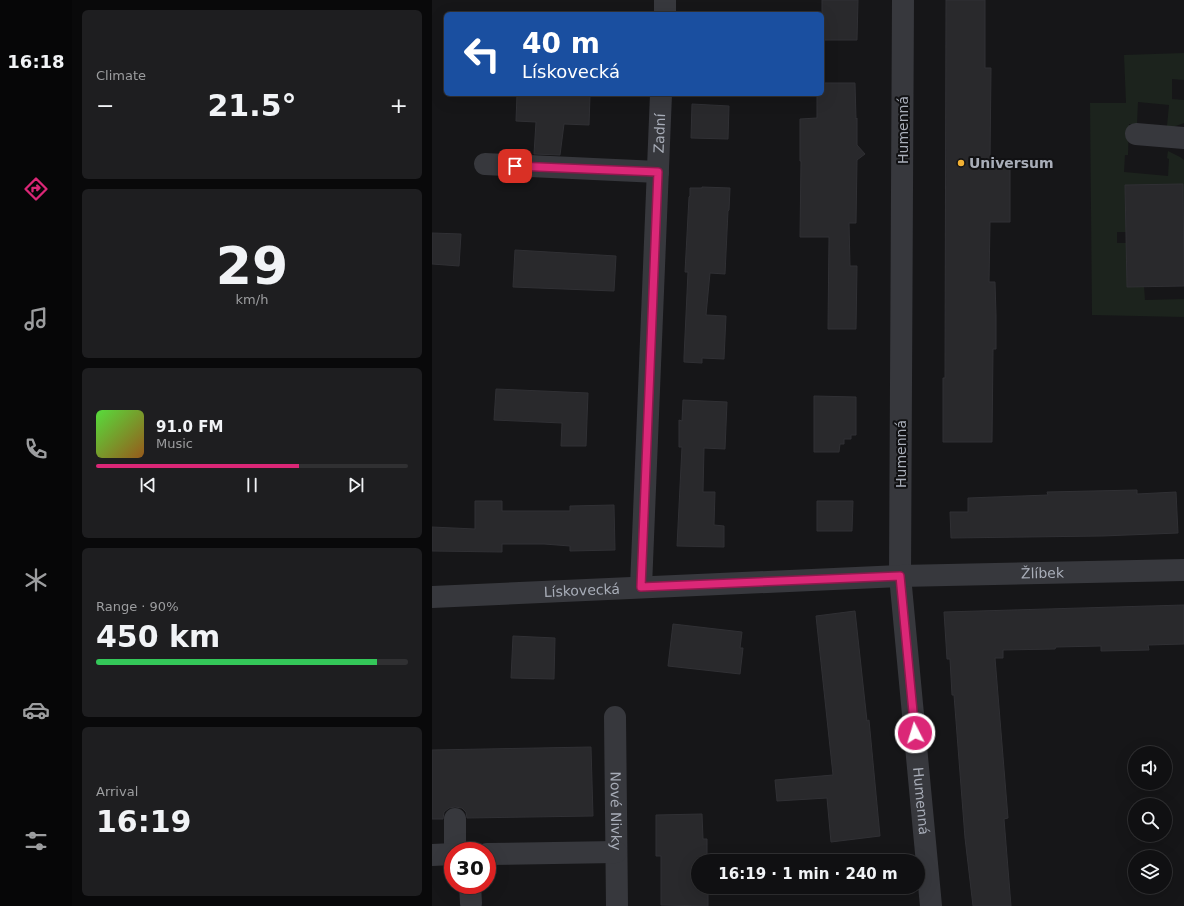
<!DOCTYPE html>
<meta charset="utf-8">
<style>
:root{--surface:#101012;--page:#1e1e20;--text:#f1f3f6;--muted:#9c9d9f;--line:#303032;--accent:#db2777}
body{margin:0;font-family:"DejaVu Sans",sans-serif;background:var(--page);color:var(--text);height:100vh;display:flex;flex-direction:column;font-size:15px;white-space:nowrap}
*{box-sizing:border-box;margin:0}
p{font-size:13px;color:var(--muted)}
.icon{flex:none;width:22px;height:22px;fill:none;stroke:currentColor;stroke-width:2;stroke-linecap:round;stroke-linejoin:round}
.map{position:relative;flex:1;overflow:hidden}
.sheet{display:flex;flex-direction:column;gap:10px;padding:10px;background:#09090a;width:360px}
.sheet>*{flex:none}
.top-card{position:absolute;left:12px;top:12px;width:380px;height:84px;border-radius:6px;box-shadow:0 4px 16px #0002,0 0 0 1px var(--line);background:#1a4fa0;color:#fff;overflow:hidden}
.fabs{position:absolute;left:696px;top:746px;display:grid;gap:8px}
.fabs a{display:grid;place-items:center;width:44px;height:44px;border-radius:50%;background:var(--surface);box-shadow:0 4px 16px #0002,0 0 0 1px var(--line);font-size:20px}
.speed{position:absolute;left:12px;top:842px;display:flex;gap:8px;font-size:20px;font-weight:700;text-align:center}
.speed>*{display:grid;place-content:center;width:52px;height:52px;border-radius:50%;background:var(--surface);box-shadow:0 4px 16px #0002,0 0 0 1px var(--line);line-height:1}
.speed .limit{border:6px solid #d22;background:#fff;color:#111}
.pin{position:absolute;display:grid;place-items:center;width:34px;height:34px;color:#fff;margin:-17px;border-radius:8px;box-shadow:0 2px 6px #0006}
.me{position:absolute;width:44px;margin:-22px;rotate:355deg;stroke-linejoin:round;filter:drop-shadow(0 0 3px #0008)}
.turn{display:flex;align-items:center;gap:14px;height:84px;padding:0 12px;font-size:18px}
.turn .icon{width:52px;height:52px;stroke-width:2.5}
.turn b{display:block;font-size:28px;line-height:34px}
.big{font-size:30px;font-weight:600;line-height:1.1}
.sheet .widget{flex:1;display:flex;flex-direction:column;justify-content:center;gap:6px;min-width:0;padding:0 14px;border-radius:6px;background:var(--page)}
.sheet .dial{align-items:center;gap:0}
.dial b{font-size:52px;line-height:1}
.song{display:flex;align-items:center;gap:12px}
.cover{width:48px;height:48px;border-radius:6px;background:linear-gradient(135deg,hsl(110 70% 55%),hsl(30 70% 35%))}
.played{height:4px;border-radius:2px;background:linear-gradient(90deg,var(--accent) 65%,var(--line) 65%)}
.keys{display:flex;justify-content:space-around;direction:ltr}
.heat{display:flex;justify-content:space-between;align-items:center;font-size:22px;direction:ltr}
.charge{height:6px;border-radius:3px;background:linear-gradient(90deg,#34c759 90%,var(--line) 0)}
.trip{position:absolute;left:259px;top:854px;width:234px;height:40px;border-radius:20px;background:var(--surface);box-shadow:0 4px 16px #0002,0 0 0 1px var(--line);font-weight:600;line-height:40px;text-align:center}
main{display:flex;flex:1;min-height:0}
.tabs{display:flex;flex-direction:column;width:72px;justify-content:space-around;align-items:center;background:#060607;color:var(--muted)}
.tabs .icon{width:28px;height:28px}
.tabs .selected{color:var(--accent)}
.tabs b{font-size:18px;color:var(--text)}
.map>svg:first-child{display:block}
.green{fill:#1c231d}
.building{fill:#29292c;stroke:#303034}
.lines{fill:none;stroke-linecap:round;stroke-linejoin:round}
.minor{stroke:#37383d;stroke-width:22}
.route-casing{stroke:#8e194d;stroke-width:10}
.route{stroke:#db2777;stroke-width:7}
.poi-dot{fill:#f2b134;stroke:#111113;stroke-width:1.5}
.labels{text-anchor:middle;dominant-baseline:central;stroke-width:4;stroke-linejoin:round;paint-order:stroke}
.street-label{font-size:14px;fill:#a8adb8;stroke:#111113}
.poi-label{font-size:14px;font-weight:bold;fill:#a8adb8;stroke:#111113;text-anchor:start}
</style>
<main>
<nav class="tabs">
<b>16:18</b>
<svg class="icon selected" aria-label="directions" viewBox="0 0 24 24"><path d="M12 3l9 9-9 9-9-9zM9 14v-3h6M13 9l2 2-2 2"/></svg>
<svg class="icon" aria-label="music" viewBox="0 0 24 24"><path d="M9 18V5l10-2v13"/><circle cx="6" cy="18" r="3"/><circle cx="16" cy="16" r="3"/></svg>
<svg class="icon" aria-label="phone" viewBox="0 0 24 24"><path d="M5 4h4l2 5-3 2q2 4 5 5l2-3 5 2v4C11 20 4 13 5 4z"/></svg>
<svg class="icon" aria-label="climate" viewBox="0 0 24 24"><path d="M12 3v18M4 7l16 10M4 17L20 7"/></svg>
<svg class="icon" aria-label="car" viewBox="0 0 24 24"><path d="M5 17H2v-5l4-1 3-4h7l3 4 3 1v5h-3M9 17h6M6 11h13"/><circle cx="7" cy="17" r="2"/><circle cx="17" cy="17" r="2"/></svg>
<svg class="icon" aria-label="filters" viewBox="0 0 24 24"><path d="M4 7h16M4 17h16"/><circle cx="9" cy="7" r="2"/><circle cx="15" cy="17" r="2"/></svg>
</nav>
<section class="sheet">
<div class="widget"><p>Climate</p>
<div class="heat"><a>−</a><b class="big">21.5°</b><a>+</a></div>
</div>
<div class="widget dial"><b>29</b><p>km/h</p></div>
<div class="widget">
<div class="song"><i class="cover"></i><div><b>91.0 FM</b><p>Music</p></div></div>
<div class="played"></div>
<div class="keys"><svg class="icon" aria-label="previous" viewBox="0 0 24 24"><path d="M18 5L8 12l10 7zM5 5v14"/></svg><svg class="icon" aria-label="pause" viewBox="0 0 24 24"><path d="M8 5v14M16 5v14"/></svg><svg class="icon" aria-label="next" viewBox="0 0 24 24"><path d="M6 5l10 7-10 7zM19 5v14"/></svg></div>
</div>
<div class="widget"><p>Range · 90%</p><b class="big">450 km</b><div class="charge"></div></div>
<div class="widget"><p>Arrival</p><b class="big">16:19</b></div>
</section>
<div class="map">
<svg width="752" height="906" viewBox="0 0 752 906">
<rect width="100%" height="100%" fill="#161618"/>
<path class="green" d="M 752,53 L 752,80 L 740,79 L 740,99 L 752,100 L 752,123 L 741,127 L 735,126 L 737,105 L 706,102 L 705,124 L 697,124 L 696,155 L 693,155 L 692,172 L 736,176 L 737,159 L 735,158 L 736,151 L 748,157 L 752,160 L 752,222 L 751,184 L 693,185 L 694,232 L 685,232 L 685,243 L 694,243 L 695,287 L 712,286 L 713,300 L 752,299 L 752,317 L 660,315 L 658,103 L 694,103 L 692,55 Z"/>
<path class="building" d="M 390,0 L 426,0 L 425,40 L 390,40 Z
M 514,0 L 553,0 L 553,68 L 559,68 L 558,160 L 578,161 L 578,222 L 558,222 L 557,282 L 563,282 L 564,315 L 564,349 L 561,349 L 560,442 L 511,442 L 511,378 L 513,378 Z
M 390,83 L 423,83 L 424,119 L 425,118 L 425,145 L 433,154 L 425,160 L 424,223 L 417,223 L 418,266 L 425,266 L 424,329 L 396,329 L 397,237 L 368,237 L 369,161 L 368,161 L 368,119 L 385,118 L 385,94 L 390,94 Z
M 85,94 L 158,95 L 157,125 L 132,124 L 128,155 L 102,154 L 104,122 L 84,121 Z
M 260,104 L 297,106 L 296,139 L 259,138 Z
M 751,184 L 752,286 L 695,287 L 693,185 Z
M 270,187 L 298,188 L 297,210 L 296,211 L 293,274 L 278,273 L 274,315 L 294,316 L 292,359 L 270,358 L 270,363 L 252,362 L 252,357 L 256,272 L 253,272 L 257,197 L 258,196 L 258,188 L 270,188 Z
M 0,233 L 29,234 L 27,266 L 0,264 Z
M 83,250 L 184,256 L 182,291 L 81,287 Z
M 64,389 L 156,393 L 154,446 L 129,446 L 130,423 L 62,420 Z
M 382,396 L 424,397 L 424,435 L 419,435 L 419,439 L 412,439 L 412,444 L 408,444 L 407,452 L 382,452 Z
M 251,400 L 295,402 L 293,449 L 272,448 L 271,492 L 283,492 L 282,525 L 292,526 L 292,547 L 245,546 L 250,447 L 247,447 L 247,420 L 250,421 Z
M 705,490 L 705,494 L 744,492 L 746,533 L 670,536 L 519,538 L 518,512 L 536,512 L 536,498 L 616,495 L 615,492 Z
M 43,501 L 70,501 L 70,511 L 138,511 L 138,506 L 182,505 L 183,550 L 138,551 L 138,546 L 112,544 L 70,544 L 70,552 L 0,551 L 0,527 L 43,529 Z
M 385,501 L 421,501 L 420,531 L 385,531 Z
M 752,605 L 752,644 L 716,645 L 717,650 L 669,651 L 669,646 L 624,647 L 623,649 L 571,650 L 571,658 L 563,658 L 576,818 L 572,819 L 579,906 L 541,906 L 533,838 L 522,695 L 520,695 L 518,659 L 515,659 L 512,612 Z
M 423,611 L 435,721 L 437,720 L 448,836 L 399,842 L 395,798 L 345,801 L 343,780 L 401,775 L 384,616 Z
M 241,624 L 310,632 L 308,648 L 311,648 L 308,674 L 236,666 Z
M 81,636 L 123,638 L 122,679 L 79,678 Z
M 159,747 L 161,816 L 35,818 L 34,812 L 30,808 L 23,807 L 17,808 L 12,812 L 11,819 L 0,819 L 0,750 Z
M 270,814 L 271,839 L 275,839 L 275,861 L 266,861 L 266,887 L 276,887 L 276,906 L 229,905 L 229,856 L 224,856 L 224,815 Z"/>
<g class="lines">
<g class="minor">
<path id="s1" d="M 471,0 L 468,576 L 499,906"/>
<path d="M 233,14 L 233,0"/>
<path d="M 704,134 L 752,138"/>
<path d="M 53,164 L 226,172"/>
<path id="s2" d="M 209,587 L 229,94"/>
<path id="s3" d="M 0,597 L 468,576 L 752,570"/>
<path id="s4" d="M 183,717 L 185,906"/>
<path d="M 23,819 L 23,851"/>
<path d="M 55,854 L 184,852"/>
<path d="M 0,855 L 21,854"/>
<path d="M 38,885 L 39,903"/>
</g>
</g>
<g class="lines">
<defs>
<path id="route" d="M 83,166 L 226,172 L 209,587 L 468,576 L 483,733"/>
</defs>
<use href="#route" class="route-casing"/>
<use href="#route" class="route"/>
</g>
<circle class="poi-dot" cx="529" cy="163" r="4"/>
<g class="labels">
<g class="street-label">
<text transform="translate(471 130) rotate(-90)">Humenná</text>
<text stroke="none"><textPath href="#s2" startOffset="454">Zadní</textPath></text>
<text transform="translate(469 454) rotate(-90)">Humenná</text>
<text stroke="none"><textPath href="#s3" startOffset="611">Žlíbek</textPath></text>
<text stroke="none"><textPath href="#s3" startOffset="150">Lískovecká</textPath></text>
<text stroke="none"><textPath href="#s1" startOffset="802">Humenná</textPath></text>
<text stroke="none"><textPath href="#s4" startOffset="94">Nové Nivky</textPath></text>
</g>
<g class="poi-label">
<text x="537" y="163">Universum</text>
</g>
</g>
</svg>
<div class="fabs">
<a><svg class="icon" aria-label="sound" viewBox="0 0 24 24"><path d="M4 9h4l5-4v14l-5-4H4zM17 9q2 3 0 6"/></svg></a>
<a><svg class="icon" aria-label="search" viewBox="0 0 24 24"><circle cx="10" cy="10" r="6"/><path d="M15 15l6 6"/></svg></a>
<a><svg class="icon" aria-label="layers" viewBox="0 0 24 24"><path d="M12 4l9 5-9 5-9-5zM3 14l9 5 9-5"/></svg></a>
</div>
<div class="speed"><div class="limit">30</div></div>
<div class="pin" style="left:83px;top:166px;background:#d93025"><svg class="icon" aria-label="arrive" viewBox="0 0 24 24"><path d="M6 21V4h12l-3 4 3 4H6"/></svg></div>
<svg class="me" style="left:483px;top:733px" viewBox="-20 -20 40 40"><circle r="17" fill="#db2777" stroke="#fff" stroke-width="3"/><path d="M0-11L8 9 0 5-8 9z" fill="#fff"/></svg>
<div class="trip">16:19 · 1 min · 240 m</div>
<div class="top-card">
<div class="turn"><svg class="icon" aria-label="left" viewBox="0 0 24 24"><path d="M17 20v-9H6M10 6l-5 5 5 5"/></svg><div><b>40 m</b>Lískovecká</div></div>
</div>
</div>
</main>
